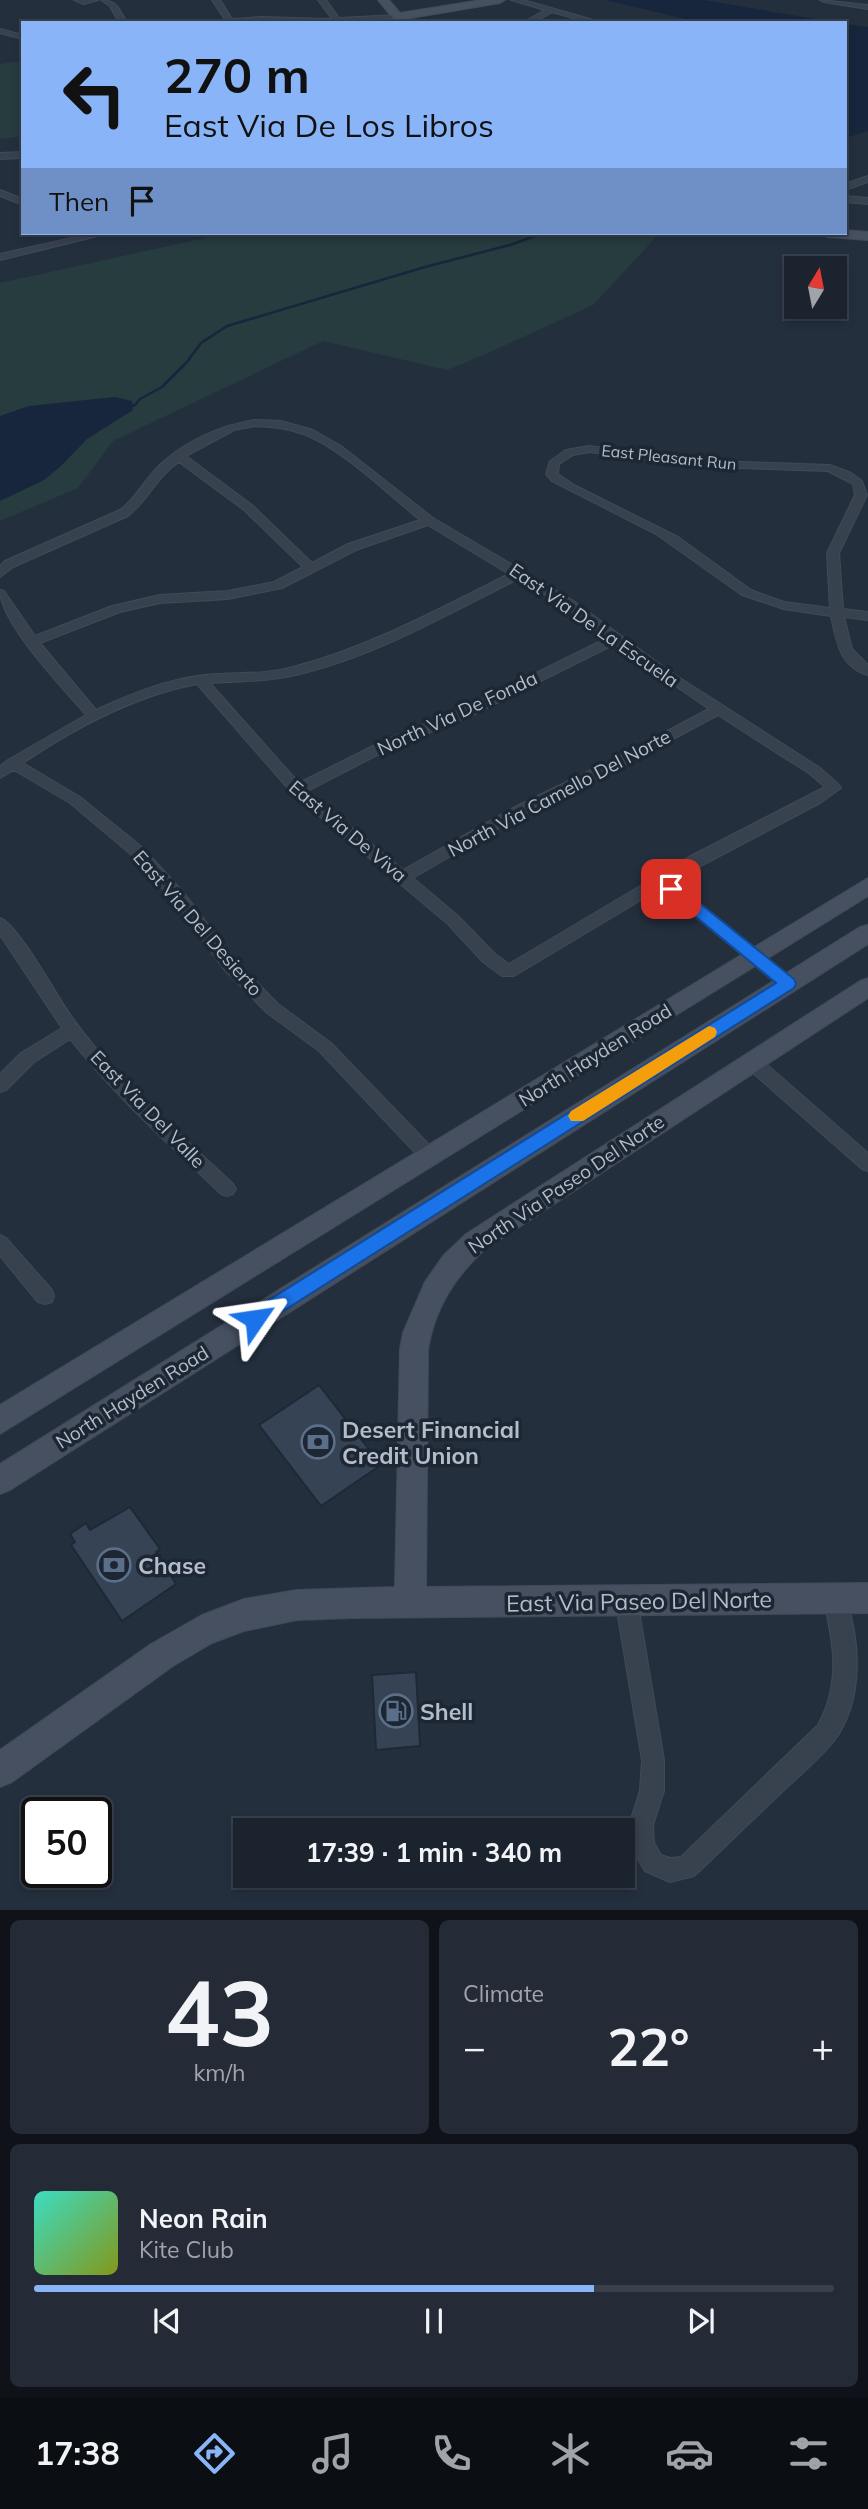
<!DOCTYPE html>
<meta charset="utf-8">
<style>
:root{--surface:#1b232e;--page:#242b36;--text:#f1f3f6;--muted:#a0a4aa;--line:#39404a;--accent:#8ab4f8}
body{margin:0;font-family:Mulish,sans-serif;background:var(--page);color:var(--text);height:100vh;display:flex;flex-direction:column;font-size:26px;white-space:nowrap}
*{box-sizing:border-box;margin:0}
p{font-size:23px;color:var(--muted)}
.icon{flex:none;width:38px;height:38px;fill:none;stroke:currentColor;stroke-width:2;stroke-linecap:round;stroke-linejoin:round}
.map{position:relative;height:1910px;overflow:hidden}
.side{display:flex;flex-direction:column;gap:10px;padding:10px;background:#0f1319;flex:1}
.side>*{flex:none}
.guide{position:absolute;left:21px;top:21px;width:826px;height:214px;border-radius:0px;box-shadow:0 4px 10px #0003,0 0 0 2px var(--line);background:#8ab4f8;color:#111;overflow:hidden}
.needle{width:46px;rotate:10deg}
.controls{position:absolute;left:784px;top:256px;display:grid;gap:14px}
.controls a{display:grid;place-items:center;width:63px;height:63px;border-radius:0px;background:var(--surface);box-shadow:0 4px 10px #0003,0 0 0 2px var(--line);font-size:35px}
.speed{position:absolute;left:21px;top:1797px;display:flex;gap:14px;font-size:35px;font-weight:700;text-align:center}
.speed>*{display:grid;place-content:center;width:91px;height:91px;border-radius:50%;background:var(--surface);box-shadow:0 4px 10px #0003,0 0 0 2px var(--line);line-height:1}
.speed .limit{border:4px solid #111;border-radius:10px;background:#fff;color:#111}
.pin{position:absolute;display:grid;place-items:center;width:60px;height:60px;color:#fff;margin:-30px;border-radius:14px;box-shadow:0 4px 10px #0006}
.me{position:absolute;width:77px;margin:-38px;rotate:58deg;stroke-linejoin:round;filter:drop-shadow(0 0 5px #0008)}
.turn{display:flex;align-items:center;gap:24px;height:147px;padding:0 28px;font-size:32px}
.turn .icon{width:91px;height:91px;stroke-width:2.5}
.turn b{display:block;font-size:49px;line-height:60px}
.then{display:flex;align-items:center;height:66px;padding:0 28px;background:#0003;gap:14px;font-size:26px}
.big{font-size:52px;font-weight:700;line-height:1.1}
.side .tile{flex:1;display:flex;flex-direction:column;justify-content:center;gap:10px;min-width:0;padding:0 24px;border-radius:10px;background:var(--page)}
.side .dial{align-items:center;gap:0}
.dial b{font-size:91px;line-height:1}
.song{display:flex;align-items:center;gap:21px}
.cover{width:84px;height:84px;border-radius:10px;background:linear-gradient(135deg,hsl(170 70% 55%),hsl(70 70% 35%))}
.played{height:7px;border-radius:4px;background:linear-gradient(90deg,var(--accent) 70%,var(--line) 70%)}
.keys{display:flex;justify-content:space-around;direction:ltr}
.heat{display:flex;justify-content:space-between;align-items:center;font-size:38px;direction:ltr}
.side .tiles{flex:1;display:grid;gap:10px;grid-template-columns:1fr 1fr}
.tile:last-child{grid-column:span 2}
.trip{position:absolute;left:233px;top:1818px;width:402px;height:70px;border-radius:0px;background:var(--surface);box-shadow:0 4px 10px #0003,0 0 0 2px var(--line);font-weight:700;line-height:70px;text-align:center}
.tab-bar{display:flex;height:112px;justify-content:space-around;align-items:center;background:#0b0e12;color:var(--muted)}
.tab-bar .icon{width:49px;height:49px}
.tab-bar .current{color:var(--accent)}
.tab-bar b{font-size:32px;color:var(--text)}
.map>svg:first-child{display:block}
.green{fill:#263c3f}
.water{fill:#17263c}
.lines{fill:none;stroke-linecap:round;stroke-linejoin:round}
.stream{stroke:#17263c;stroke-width:2.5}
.building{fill:#364354;stroke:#1f2835;stroke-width:2}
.street-casing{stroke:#414a57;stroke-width:2}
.secondary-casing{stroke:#414a57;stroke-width:2}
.street{fill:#38414e;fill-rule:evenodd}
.secondary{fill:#465061;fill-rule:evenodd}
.route{fill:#1a73e8;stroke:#114b97;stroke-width:2}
.slow{fill:#f59e0b}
.labels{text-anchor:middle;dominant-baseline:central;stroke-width:7;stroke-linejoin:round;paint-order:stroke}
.far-street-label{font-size:16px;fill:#b4bcc9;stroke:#1d2633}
.street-label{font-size:19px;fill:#b4bcc9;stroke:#1d2633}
.near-poi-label{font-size:23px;font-weight:bold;fill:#b4bcc9;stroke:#1d2633;text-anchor:start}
.near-street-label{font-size:23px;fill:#b4bcc9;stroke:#1d2633}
</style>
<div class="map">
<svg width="868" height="1911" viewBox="0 0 868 1911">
<rect width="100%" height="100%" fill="#242f3e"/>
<path class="green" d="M 23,61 L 23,136 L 0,139 L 0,64 Z
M 227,233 L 660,233 L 593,305 L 486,354 L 447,370 L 323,341 L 113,441 L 78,488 L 0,521 L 0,283 Z"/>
<path class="water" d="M 605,0 L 704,0 L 838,23 L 703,23 Z
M 845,24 L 868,27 L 868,131 L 845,138 Z
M 115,397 L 132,401 L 133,410 L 87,439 L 61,466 L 44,480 L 0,501 L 0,416 L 29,406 Z"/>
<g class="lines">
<path class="stream" d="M 127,407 L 135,405 L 140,399 L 162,387 L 187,362 L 201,343 L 227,326 L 425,267 L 510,245 L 543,233"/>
</g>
<path class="building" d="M 319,1385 L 381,1465 L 321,1506 L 259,1425 Z
M 130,1507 L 160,1549 L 156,1552 L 176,1584 L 122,1621 L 71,1545 L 75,1542 L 70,1534 L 86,1523 L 90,1530 Z
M 416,1672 L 420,1746 L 376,1750 L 372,1675 Z"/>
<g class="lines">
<defs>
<path id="street" d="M 74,0 L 98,0 L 84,4 Z
M 101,0 C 117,0 120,10 127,23 L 119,23 L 110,6 Z
M 212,0 L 220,0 L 232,19 L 262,17 L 332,19 L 318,0 L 326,0 L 339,18 L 398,15 L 402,17 L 343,23 L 205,23 L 225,20 Z
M 511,0 L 523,0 L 604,23 L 590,23 L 552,12 L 532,23 L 522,23 L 545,10 Z
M 820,0 L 868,5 L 868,9 L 824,2 Z
M 0,29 L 23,35 L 23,39 L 0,33 Z
M 23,152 L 23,158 L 0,159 L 0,153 Z
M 868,176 L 868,182 L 845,190 L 845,184 Z
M 0,190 L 23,199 L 23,205 L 0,196 Z
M 845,196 L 868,198 L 868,204 L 845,202 Z
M 94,233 L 110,233 L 0,260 L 0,254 Z
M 255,420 L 281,421 L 313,430 L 341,446 L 433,518 L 572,600 L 669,671 L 820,768 L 839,785 L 841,788 L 820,803 L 672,881 L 794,980 L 796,984 L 794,988 L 782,988 L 661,888 L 514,976 L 502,976 L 483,962 L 448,924 L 292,793 L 197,684 C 134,696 76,727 23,763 L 80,797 L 143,848 L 184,893 L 235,960 L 278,1004 L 331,1043 L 436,1152 L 439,1157 L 436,1162 L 430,1164 L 424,1162 L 319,1051 L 266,1012 L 223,968 L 174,901 L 133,856 L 70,803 L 14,770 L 0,778 L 0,766 L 8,760 L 86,715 C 63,688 0,623 0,590 L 4,591 L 35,636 L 112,606 L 160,595 L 228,591 L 274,582 L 303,567 L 244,510 L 179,462 C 158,475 148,500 128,516 L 13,567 L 0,577 L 0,566 L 5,561 L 120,510 C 138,497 146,476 163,462 C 188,440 222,425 255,420 ZM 255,426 C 272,427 287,428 303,434 C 340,447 388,494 420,520 L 348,544 L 312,563 L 252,505 L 186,456 L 234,430 ZM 428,525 L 509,574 C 439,609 369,647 293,667 C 262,676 229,671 197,676 C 162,681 128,695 96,710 L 40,643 L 120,612 L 160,603 L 228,599 L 282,588 L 356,550 ZM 518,579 L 564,606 L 607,638 L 465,708 L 383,741 L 299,783 L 210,683 C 235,681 261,682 286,677 C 367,661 444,616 518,579 ZM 615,644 L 709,709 L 622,755 L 511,809 L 403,870 L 307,791 L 393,747 L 475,714 ZM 718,715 L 810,774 L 825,787 L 689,857 L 509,964 L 495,954 L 458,916 L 413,878 L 521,815 L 632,761 Z
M 589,446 L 712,461 L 830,465 L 851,473 L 862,481 L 867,495 L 839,553 L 843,609 L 868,612 L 868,620 L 844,617 L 852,649 L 868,665 L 868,675 C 840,667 836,641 831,616 L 784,609 L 742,595 L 656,534 L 552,481 L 546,474 L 550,461 L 566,450 ZM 589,452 L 712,467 L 828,471 L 853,484 L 855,495 L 827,553 L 830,608 L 784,602 L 751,590 L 678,537 L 574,485 L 558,474 L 559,464 L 573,455 Z
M 0,918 C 18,924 56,995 69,1013 C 114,1078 176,1130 233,1184 L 236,1189 L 233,1194 L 227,1196 L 221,1194 C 169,1144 115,1096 70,1039 L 33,1063 L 6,1090 L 0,1092 L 0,1074 L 21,1053 L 62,1028 L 0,935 Z
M 751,1055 L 757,1056 L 868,1153 L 868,1171 L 862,1169 L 745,1066 L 743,1061 L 745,1056 Z
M 0,1235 L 6,1238 L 52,1290 L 54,1296 L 52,1302 L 45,1304 L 38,1302 L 0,1256 Z
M 834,1587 L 842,1590 C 861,1636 865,1699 834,1741 C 819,1760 797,1777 780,1794 C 751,1821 723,1849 694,1876 L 670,1882 L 645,1871 L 630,1846 L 629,1825 L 640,1791 L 642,1760 L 615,1599 L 618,1591 L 626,1588 L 634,1591 L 637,1599 L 664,1760 L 664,1791 L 653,1825 L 654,1843 L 661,1855 L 670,1858 L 681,1857 L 818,1725 C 841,1683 834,1643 823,1598 L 826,1590 Z"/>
<path id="secondary" d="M 378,0 L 389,0 L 400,13 L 481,0 L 505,0 L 500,3 L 405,19 L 408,23 L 397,23 Z
M 845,230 L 868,232 L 868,240 L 827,237 L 820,233 L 845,233 Z
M 868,878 L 868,896 L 0,1434 L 0,1405 Z
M 868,925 L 868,944 L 10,1490 L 0,1494 L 0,1464 L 860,927 Z
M 868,978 L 868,998 L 484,1250 C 454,1278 435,1308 428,1349 L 426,1587 L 868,1583 L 868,1613 L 352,1618 L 297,1620 L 244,1631 L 212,1643 L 173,1666 L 12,1782 L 0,1787 L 0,1750 L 151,1644 L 202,1615 L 244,1599 L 297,1590 L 395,1587 L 400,1349 L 403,1333 L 425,1282 L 443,1256 L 466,1234 L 860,981 Z"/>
</defs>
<use href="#street" class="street-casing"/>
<use href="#secondary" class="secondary-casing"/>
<use href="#street" class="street"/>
<use href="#secondary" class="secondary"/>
</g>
<path class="route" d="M 671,883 L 677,885 L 794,979 L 796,984 L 794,988 L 261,1325 L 255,1327 L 248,1325 L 245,1319 L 248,1313 L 776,983 L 666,892 L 664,889 Z"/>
<path class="slow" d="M 709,1026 L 715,1028 L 717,1032 L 715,1037 L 583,1121 L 571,1121 L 568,1116 L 571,1111 Z"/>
<defs>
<symbol id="bank-ring" viewBox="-11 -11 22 22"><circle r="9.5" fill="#1d2633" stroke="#5c6f8a" stroke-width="1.5"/><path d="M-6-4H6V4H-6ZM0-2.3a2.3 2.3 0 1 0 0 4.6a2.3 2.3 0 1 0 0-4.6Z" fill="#5c6f8a"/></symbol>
<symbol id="fuel-ring" viewBox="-11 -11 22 22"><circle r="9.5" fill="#1d2633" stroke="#5c6f8a" stroke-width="1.5"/><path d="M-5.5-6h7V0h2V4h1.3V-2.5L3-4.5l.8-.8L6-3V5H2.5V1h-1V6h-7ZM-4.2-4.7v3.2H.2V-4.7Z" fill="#5c6f8a"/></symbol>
</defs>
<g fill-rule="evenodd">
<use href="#bank-ring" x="299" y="1423" width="38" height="38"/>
<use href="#bank-ring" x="95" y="1546" width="38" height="38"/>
<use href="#fuel-ring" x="377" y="1692" width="38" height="38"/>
</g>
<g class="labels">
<g class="far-street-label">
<text transform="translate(669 457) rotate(6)">East Pleasant Run</text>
</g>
<g class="street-label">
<text transform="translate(594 625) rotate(35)">East Via De La Escuela</text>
<text transform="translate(457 713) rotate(-25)">North Via De Fonda</text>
<text transform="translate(559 793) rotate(-28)">North Via Camello Del Norte</text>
<text transform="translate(348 831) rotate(40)">East Via De Viva</text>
<text transform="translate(198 923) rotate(49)">East Via Del Desierto</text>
<text transform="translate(595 1055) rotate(-32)">North Hayden Road</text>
<text transform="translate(148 1109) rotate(46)">East Via Del Valle</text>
<text transform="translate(566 1184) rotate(-34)">North Via Paseo Del Norte</text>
<text transform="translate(132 1397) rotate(-32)">North Hayden Road</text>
</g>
<g class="near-poi-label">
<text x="342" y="1429">Desert Financial<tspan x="342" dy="26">Credit Union</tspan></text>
<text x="138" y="1565">Chase</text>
<text x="420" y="1711">Shell</text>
</g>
<g class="near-street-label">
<text transform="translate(639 1601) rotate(-1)">East Via Paseo Del Norte</text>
</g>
</g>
</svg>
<div class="controls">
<a><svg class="needle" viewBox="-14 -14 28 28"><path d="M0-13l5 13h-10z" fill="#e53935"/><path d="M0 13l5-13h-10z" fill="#a0a4aa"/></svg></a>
</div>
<div class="speed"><div class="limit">50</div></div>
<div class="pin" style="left:671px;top:889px;background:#d93025"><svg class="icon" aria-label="arrive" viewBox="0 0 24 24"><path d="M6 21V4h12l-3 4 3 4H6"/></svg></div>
<svg class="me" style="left:255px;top:1319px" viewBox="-20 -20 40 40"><path d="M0-17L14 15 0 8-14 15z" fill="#1a73e8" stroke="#fff" stroke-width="4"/></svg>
<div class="trip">17:39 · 1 min · 340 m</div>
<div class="guide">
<div class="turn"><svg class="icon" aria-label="left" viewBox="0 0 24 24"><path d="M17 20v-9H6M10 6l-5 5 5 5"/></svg><div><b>270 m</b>East Via De Los Libros</div></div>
<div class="then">Then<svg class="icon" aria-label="arrive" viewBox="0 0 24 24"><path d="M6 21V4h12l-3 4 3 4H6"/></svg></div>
</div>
</div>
<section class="side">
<div class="tiles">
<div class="tile dial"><b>43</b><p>km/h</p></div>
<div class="tile"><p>Climate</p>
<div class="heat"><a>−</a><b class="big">22°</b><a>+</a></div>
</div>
<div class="tile">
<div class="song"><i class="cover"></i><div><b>Neon Rain</b><p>Kite Club</p></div></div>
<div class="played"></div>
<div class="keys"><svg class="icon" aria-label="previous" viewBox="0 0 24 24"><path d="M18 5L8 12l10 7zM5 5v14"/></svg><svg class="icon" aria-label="pause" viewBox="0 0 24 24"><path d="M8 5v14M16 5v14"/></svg><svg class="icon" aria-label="next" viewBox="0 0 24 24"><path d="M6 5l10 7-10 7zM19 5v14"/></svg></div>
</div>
</div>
</section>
<nav class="tab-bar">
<b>17:38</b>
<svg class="icon current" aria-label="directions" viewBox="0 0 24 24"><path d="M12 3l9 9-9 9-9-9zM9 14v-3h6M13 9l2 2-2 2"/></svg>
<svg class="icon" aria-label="music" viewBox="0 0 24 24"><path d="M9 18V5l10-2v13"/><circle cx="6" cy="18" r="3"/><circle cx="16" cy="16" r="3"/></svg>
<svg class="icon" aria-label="phone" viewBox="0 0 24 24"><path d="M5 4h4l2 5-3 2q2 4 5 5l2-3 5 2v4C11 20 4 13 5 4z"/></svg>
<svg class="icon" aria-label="climate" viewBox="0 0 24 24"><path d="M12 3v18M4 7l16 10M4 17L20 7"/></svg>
<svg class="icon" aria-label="car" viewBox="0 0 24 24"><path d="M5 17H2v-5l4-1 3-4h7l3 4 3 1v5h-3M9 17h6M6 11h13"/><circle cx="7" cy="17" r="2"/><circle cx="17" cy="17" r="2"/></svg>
<svg class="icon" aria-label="filters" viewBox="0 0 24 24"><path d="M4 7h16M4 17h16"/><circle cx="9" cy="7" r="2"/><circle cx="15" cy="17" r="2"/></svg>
</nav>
